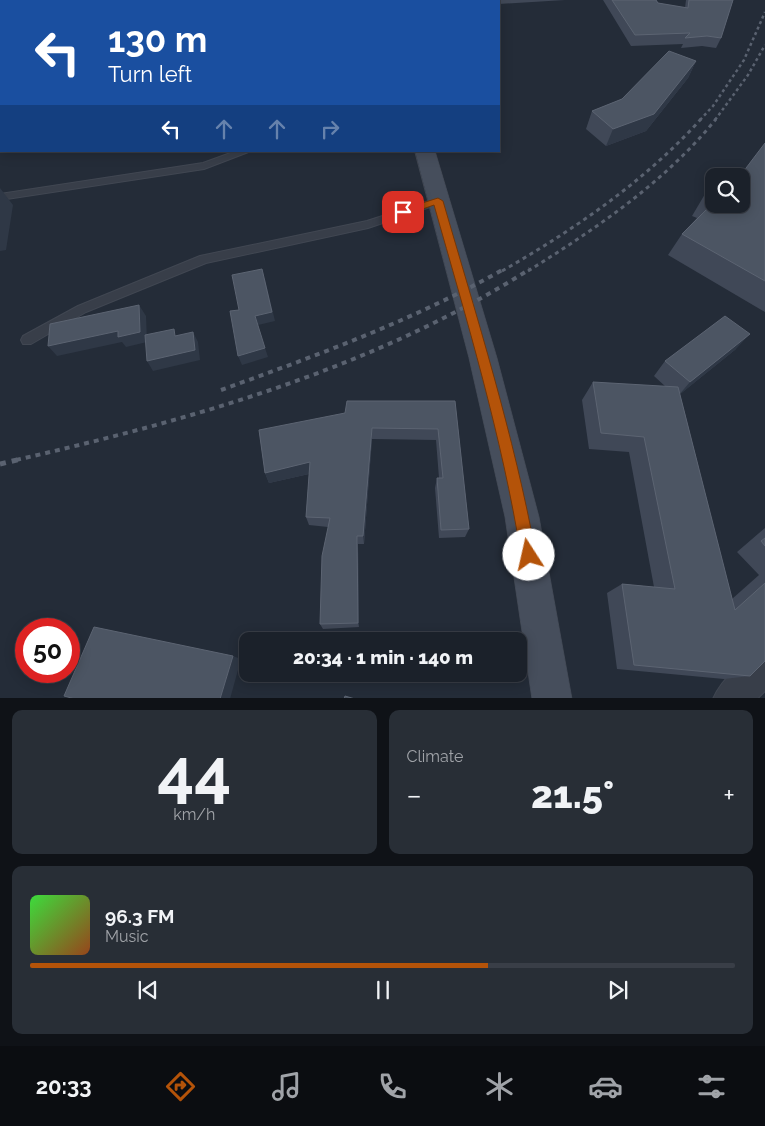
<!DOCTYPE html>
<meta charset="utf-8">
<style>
:root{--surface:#1b212a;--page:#282e36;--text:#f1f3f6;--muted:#a0a3a8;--line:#393e47;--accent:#b45309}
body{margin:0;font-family:Raleway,sans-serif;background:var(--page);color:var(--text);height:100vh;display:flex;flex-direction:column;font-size:19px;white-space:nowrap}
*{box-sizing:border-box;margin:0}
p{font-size:16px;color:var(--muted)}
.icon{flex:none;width:28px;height:28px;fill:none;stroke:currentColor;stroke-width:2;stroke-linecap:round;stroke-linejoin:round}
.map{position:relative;height:698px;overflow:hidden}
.side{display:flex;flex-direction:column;gap:12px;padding:12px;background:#0f1217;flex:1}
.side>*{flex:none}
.hud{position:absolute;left:0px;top:0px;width:500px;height:152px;box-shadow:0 2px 12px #0003,0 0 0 1px var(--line);background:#1a4fa0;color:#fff;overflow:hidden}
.fabs{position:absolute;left:705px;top:168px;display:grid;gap:10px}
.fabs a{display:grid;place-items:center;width:45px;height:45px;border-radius:10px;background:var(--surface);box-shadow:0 2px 12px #0003,0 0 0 1px var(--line);font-size:25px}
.speed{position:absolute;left:15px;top:618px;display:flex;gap:10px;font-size:25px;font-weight:700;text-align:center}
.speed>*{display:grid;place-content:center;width:65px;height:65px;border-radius:50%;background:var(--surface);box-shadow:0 2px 12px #0003,0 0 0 1px var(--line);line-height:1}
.speed .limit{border:8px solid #d22;background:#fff;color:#111}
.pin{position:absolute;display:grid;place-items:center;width:42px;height:42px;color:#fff;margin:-21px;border-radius:10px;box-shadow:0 2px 8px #0006}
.me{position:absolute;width:55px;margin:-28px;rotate:350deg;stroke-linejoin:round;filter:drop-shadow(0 0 4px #0008)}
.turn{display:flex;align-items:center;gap:18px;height:105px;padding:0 25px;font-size:22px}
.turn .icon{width:65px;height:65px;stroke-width:2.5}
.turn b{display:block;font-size:35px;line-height:42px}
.lanes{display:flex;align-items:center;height:48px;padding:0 25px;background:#0003;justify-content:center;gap:25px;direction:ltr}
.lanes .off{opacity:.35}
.big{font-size:38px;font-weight:800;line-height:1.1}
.side .card{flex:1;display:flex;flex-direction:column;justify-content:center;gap:8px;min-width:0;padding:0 18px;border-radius:10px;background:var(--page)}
.side .dial{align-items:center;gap:0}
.dial b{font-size:65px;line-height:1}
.song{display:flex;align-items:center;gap:15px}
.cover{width:60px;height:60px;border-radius:8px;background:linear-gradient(135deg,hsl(120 70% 55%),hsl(20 70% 35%))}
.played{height:5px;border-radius:2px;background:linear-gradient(90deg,var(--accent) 65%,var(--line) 65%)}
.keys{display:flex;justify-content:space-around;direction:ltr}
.heat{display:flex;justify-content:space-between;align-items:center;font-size:28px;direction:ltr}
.side .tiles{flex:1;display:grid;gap:12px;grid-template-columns:1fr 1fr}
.card:last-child{grid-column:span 2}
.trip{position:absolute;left:239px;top:632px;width:288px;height:50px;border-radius:10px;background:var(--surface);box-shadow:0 2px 12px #0003,0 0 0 1px var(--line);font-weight:800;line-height:50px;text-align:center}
.menu{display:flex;height:80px;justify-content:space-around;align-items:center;background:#0b0d11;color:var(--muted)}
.menu .icon{width:35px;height:35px}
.menu .selected{color:var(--accent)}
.menu b{font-size:22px;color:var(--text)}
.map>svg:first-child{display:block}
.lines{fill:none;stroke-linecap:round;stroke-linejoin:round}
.service-casing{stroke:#414752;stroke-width:2}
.minor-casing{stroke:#414752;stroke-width:2}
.secondary-casing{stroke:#414752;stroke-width:1}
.service{fill:#383e49;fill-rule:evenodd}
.minor{fill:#383e49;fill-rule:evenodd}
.secondary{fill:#464e5c;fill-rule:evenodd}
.rail-far3{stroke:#5a6270;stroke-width:2.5;stroke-dasharray:3 3;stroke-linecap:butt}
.rail-far2{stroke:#5a6270;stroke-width:3;stroke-dasharray:4 4;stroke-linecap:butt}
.rail-far1{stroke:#5a6270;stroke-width:4;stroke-dasharray:5 5;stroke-linecap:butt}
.rail{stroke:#5a6270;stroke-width:5;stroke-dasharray:6 6;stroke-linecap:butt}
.wall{fill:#404857}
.shaded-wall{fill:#2f3846}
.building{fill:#4c5563;stroke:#5c6472}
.route{fill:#b45309;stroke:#753606}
</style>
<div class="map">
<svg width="765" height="699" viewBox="0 0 765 699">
<rect width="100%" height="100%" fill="#242c38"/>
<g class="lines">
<defs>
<path id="service" d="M 236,151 L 251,151 L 204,169 L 0,200 L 0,194 L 203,163 Z
M 438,198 L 442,199 L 442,203 L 368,228 L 206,263 L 86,312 L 31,344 L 23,344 L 21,340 L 23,336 L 78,306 L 200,256 L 367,221 Z"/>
<path id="minor" d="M 765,650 L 765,691 L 757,699 L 713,699 C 722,678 745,658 765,650 Z"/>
<path id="secondary" d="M 374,0 L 390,0 L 391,1 L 375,1 Z
M 415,151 L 435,151 L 497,358 L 539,517 L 572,699 L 532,699 L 505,517 L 469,358 Z"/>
</defs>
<use href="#service" class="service-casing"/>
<use href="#minor" class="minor-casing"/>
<use href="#secondary" class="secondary-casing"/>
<use href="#service" class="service"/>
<use href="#minor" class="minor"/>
<use href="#secondary" class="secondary"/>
<path class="rail-far3" d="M 700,120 L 713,106 L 744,60 L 765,12
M 715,120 L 748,75 L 765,45"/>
<path class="rail-far2" d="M 502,271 C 575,229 644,182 701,119
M 528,271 C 597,228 665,182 716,119"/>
<path class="rail-far1" d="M 221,390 C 318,355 414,320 504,269
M 16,460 C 194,419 374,368 530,269"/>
<path class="rail" d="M 0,464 L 21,459"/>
</g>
<path class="wall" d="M 437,0 L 565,0 L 499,4 L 499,1 L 437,1 Z
M 603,0 L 656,0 L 658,3 L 685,8 L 686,0 L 733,0 L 721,38 L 716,48 L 702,46 L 681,48 L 683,44 L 631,46 Z
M 499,20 L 501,25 L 499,35 Z
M 696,61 L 688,78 L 646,131 L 606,146 L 586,129 L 592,111 L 622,99 Z
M 765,143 L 765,312 L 668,255 L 682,234 L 697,218 L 692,216 L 705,194 L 714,183 L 714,204 L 741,204 Z
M 736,349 L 680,394 L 732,599 L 759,575 L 737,552 L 765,528 L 765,661 L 750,676 L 724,679 L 617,669 L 607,593 L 622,584 L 654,587 L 629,452 L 589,449 L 582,400 L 593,382 L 666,387 L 654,376 L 665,361 Z
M 455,401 L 469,529 L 465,537 L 439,538 L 435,488 L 437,478 L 439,478 L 436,440 L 372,439 L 364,544 L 358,544 L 359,627 L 323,629 L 320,624 L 328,527 L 309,525 L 306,517 L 309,474 L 269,483 L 265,473 L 259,430 Z"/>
<path class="shaded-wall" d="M 696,61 L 688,78 L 646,131 L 606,146 L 613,129 Z
M 0,188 L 13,205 L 6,250 L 0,251 Z
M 265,279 L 275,321 L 258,325 L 255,316 Z
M 139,305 L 146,316 L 147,342 L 126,347 L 122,342 L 57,356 L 48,346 L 118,331 Z
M 193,332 L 198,342 L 200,360 L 153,371 L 147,361 Z
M 750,334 L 736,349 L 678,396 L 690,382 Z
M 265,348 L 268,357 L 242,365 L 238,356 Z
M 372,428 L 372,439 L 364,544 L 363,536 Z
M 310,462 L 313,473 L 269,483 L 265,473 Z
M 357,536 L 358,544 L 359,627 L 358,623 Z
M 233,656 L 241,659 L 230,699 L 220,699 Z"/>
<path class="building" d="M 203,0 L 252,0 L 252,1 L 203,1 Z
M 283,0 L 339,0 L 339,1 L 283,1 Z
M 441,0 L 489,0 L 490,1 L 442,1 Z
M 612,0 L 656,0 L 658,3 L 688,8 L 689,0 L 733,0 L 721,38 L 707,36 L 685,38 L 690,33 L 635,35 Z
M 669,51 L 696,61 L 654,114 L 613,129 L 592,111 L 622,99 Z
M 765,143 L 765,281 L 682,234 L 714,202 L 714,204 L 741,204 L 741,176 L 740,176 Z
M 723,173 L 731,176 L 720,176 Z
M 714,183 L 714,198 L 705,194 Z
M 262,269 L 272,312 L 255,316 L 265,348 L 238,356 L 230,311 L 239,310 L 232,275 Z
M 139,305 L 140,332 L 118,337 L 118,331 L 48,346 L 50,324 Z
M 725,316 L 750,334 L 690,382 L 665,361 Z
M 174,329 L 175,336 L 193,332 L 195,350 L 147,361 L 145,335 Z
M 593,382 L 678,387 L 735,610 L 765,583 L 765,661 L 750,676 L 634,665 L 622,584 L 675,589 L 644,437 L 601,433 Z
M 347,401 L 455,401 L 469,529 L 441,530 L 437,478 L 443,478 L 438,429 L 372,428 L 363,536 L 357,536 L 358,623 L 320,624 L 322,556 L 330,518 L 306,517 L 310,462 L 265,473 L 259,430 L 345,413 Z
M 765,538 L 765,546 L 761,541 Z
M 94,627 L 233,656 L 220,699 L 75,699 L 64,696 Z
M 345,696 L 355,699 L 344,699 Z"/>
<path class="route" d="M 438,198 L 443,201 C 477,318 514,435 536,555 L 534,560 L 529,562 L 524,560 L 521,555 C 502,437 467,321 434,205 L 403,216 L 398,212 L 400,210 Z"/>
</svg>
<div class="fabs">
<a><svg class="icon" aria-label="search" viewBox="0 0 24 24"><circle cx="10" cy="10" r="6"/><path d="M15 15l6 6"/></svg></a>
</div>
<div class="speed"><div class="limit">50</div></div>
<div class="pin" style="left:403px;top:212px;background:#d93025"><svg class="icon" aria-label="arrive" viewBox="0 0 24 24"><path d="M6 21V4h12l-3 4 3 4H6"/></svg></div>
<svg class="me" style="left:529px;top:555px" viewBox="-20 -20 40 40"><circle r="19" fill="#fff"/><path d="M0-13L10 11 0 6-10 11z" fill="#b45309"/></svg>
<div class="trip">20:34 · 1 min · 140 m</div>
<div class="hud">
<div class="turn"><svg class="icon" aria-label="left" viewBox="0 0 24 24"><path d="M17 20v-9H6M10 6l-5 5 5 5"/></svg><div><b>130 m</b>Turn left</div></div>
<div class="lanes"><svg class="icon" aria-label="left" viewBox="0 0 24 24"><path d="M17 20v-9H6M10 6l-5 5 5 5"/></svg><svg class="icon off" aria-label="ahead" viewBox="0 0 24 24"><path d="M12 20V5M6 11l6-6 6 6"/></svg><svg class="icon off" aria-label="ahead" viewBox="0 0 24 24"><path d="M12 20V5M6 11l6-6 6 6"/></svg><svg class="icon off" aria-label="right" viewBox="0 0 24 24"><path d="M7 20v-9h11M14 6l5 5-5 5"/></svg></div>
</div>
</div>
<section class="side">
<div class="tiles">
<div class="card dial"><b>44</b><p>km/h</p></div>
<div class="card"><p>Climate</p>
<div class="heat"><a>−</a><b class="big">21.5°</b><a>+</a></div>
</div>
<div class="card">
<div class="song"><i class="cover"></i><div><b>96.3 FM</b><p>Music</p></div></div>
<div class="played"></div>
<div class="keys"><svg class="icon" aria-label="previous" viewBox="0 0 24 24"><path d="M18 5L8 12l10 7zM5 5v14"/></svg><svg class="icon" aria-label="pause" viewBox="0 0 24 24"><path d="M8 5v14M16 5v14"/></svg><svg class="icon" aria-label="next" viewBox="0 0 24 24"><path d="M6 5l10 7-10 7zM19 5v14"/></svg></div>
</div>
</div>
</section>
<nav class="menu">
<b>20:33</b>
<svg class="icon selected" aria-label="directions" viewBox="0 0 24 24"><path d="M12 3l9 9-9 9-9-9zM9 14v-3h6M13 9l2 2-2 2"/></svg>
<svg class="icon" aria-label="music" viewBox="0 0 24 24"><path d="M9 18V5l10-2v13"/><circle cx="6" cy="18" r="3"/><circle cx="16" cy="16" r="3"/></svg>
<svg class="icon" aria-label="phone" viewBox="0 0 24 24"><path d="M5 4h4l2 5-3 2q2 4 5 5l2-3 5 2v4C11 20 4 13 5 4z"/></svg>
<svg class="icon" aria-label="climate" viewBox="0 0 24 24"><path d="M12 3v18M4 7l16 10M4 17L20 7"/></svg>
<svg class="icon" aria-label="car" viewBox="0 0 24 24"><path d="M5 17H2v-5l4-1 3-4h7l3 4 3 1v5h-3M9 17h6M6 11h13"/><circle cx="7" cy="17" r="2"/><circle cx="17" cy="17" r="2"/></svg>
<svg class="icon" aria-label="filters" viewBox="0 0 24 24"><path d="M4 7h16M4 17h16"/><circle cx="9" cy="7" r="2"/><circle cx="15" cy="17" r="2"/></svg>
</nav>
